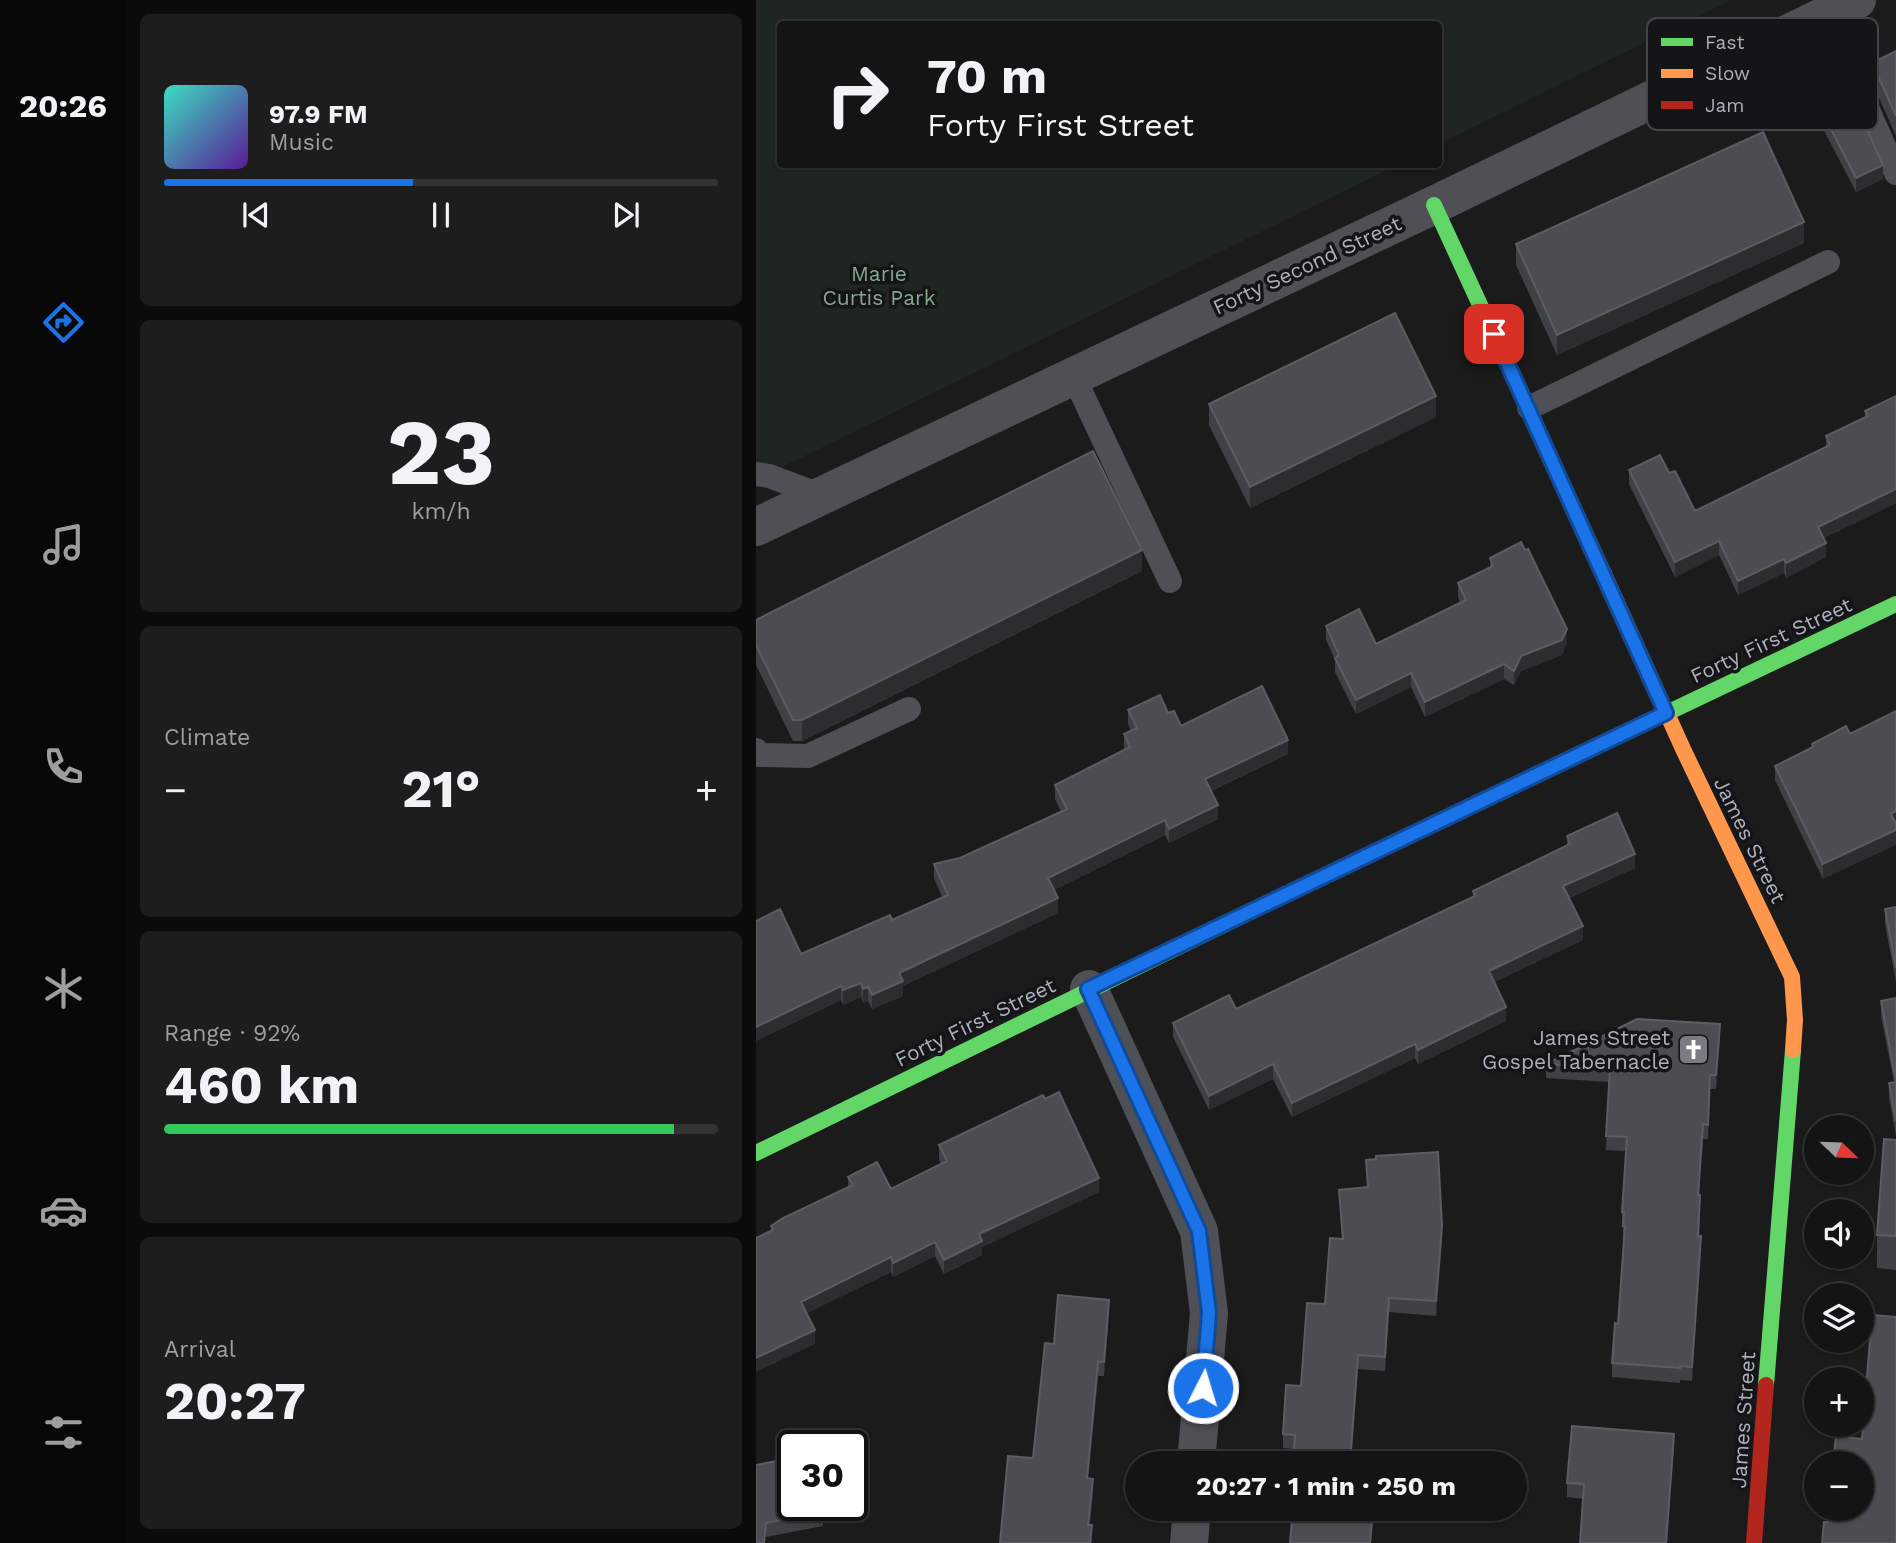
<!DOCTYPE html>
<meta charset="utf-8">
<style>
:root{--surface:#141415;--page:#1d1d1e;--text:#f1f3f6;--muted:#9d9ea0;--line:#333334;--accent:#1a73e8}
body{margin:0;font-family:"Work Sans",sans-serif;background:var(--page);color:var(--text);height:100vh;display:flex;flex-direction:column;font-size:26px;white-space:nowrap}
*{box-sizing:border-box;margin:0}
p{font-size:23px;color:var(--muted)}
.icon{flex:none;width:38px;height:38px;fill:none;stroke:currentColor;stroke-width:2;stroke-linecap:round;stroke-linejoin:round}
.map{position:relative;flex:1;overflow:hidden}
.panel{display:flex;flex-direction:column;gap:14px;padding:14px;background:#0b0b0c;width:630px}
.panel>*{flex:none}
.guide{position:absolute;left:21px;top:21px;width:665px;height:147px;border-radius:7px;box-shadow:0 2px 5px #0004,0 0 0 2px var(--line);background:#141415;color:var(--text);overflow:hidden}
.needle{width:46px;rotate:113deg}
.controls{position:absolute;left:1048px;top:1115px;display:grid;gap:14px}
.controls a{display:grid;place-items:center;width:70px;height:70px;border-radius:50%;background:var(--surface);box-shadow:0 2px 5px #0004,0 0 0 2px var(--line);font-size:35px}
.speed{position:absolute;left:21px;top:1430px;display:flex;gap:14px;font-size:35px;font-weight:700;text-align:center}
.speed>*{display:grid;place-content:center;width:91px;height:91px;border-radius:50%;background:var(--surface);box-shadow:0 2px 5px #0004,0 0 0 2px var(--line);line-height:1}
.speed .limit{border:4px solid #111;border-radius:10px;background:#fff;color:#111}
.pin{position:absolute;display:grid;place-items:center;width:60px;height:60px;color:#fff;margin:-30px;border-radius:14px;box-shadow:0 4px 10px #0006}
.me{position:absolute;width:77px;margin:-38px;rotate:5deg;stroke-linejoin:round;filter:drop-shadow(0 0 5px #0008)}
.turn{display:flex;align-items:center;gap:24px;height:147px;padding:0 35px;font-size:32px}
.turn .icon{width:91px;height:91px;stroke-width:2.5}
.turn b{display:block;font-size:49px;line-height:60px}
.big{font-size:52px;font-weight:700;line-height:1.1}
.panel .tile{flex:1;display:flex;flex-direction:column;justify-content:center;gap:10px;min-width:0;padding:0 24px;border-radius:10px;background:var(--page)}
.panel .dial{align-items:center;gap:0}
.dial b{font-size:91px;line-height:1}
.song{display:flex;align-items:center;gap:21px}
.cover{width:84px;height:84px;border-radius:10px;background:linear-gradient(135deg,hsl(170 70% 55%),hsl(270 70% 35%))}
.played{height:7px;border-radius:4px;background:linear-gradient(90deg,var(--accent) 45%,var(--line) 45%)}
.keys{display:flex;justify-content:space-around;direction:ltr}
.heat{display:flex;justify-content:space-between;align-items:center;font-size:38px;direction:ltr}
.charge{height:10px;border-radius:5px;background:linear-gradient(90deg,#34c759 92%,var(--line) 0)}
.trip{position:absolute;left:369px;top:1451px;width:402px;height:70px;border-radius:35px;background:var(--surface);box-shadow:0 2px 5px #0004,0 0 0 2px var(--line);font-weight:700;line-height:70px;text-align:center}
main{display:flex;flex:1;min-height:0}
.menu{display:flex;flex-direction:column;width:126px;justify-content:space-around;align-items:center;background:#080808;color:var(--muted)}
.menu .icon{width:49px;height:49px}
.menu .selected{color:var(--accent)}
.menu b{font-size:32px;color:var(--text)}
.map>svg:first-child{display:block}
.green{fill:#1f2621}
.lines{fill:none;stroke-linecap:round;stroke-linejoin:round}
.lane{stroke:#4f5055;stroke-width:24}
.street{stroke:#4f5055;stroke-width:38}
.fast{stroke:#63d668;stroke-width:16}
.slow{stroke:#ff974d;stroke-width:16}
.jam{stroke:#b3261e;stroke-width:16}
.wall{fill:#404145}
.shaded-wall{fill:#2c2d2f}
.building{fill:#4c4d52;stroke:#5b5d62;stroke-width:2}
.route-casing{stroke:#114b97;stroke-width:18}
.route{stroke:#1a73e8;stroke-width:12}
.labels{text-anchor:middle;dominant-baseline:central;stroke-width:7;stroke-linejoin:round;paint-order:stroke}
.street-label{font-size:21px;fill:#acb0bc;stroke:#151518}
.park-label{font-size:21px;fill:#83a889;stroke:#151518}
.poi-label{font-size:21px;fill:#acb0bc;stroke:#151518;text-anchor:end}
.key{fill:#151518;stroke:#424449;stroke-width:2}
.key-label{font-size:19px;fill:#acb0bc}
</style>
<main>
<nav class="menu">
<b>20:26</b>
<svg class="icon selected" aria-label="directions" viewBox="0 0 24 24"><path d="M12 3l9 9-9 9-9-9zM9 14v-3h6M13 9l2 2-2 2"/></svg>
<svg class="icon" aria-label="music" viewBox="0 0 24 24"><path d="M9 18V5l10-2v13"/><circle cx="6" cy="18" r="3"/><circle cx="16" cy="16" r="3"/></svg>
<svg class="icon" aria-label="phone" viewBox="0 0 24 24"><path d="M5 4h4l2 5-3 2q2 4 5 5l2-3 5 2v4C11 20 4 13 5 4z"/></svg>
<svg class="icon" aria-label="climate" viewBox="0 0 24 24"><path d="M12 3v18M4 7l16 10M4 17L20 7"/></svg>
<svg class="icon" aria-label="car" viewBox="0 0 24 24"><path d="M5 17H2v-5l4-1 3-4h7l3 4 3 1v5h-3M9 17h6M6 11h13"/><circle cx="7" cy="17" r="2"/><circle cx="17" cy="17" r="2"/></svg>
<svg class="icon" aria-label="filters" viewBox="0 0 24 24"><path d="M4 7h16M4 17h16"/><circle cx="9" cy="7" r="2"/><circle cx="15" cy="17" r="2"/></svg>
</nav>
<section class="panel">
<div class="tile">
<div class="song"><i class="cover"></i><div><b>97.9 FM</b><p>Music</p></div></div>
<div class="played"></div>
<div class="keys"><svg class="icon" aria-label="previous" viewBox="0 0 24 24"><path d="M18 5L8 12l10 7zM5 5v14"/></svg><svg class="icon" aria-label="pause" viewBox="0 0 24 24"><path d="M8 5v14M16 5v14"/></svg><svg class="icon" aria-label="next" viewBox="0 0 24 24"><path d="M6 5l10 7-10 7zM19 5v14"/></svg></div>
</div>
<div class="tile dial"><b>23</b><p>km/h</p></div>
<div class="tile"><p>Climate</p>
<div class="heat"><a>−</a><b class="big">21°</b><a>+</a></div>
</div>
<div class="tile"><p>Range · 92%</p><b class="big">460 km</b><div class="charge"></div></div>
<div class="tile"><p>Arrival</p><b class="big">20:27</b></div>
</section>
<div class="map">
<svg width="1140" height="1543" viewBox="0 0 1140 1543">
<rect width="100%" height="100%" fill="#1b1b1c"/>
<path class="green" d="M 0,0 L 975,0 L 683,144 L 682,24 L 24,24 L 24,164 L 641,165 L 0,480 Z"/>
<g class="lines">
<path class="lane" d="M 1070,15 L 1140,173
M 318,377 L 414,581
M 773,408 L 1072,262
M 0,474 L 13,476 L 64,495
M 0,750 L 2,755 L 52,756 L 153,709"/>
<path class="street" d="M 0,527 L 678,205 L 1101,0
M 333,989 L 443,1231 L 453,1313 L 440,1463
M 433,1543 L 436,1508"/>
<path class="fast" d="M 678,205 L 848,574
M 808,762 L 1140,604
M 0,1153 L 496,911
M 1010,1385 L 1037,1050"/>
<path class="slow" d="M 848,574 L 927,749 L 1036,977 L 1039,1020 L 1037,1050"/>
<path class="jam" d="M 496,911 L 808,762
M 998,1543 L 1010,1385"/>
</g>
<path class="wall" d="M 1140,51 L 1140,136 L 1119,89 L 1120,61 Z
M 1062,104 L 1127,179 L 1100,192 L 1062,119 Z
M 1048,243 L 801,355 L 760,265 L 760,244 Z
M 1140,396 L 1140,503 L 1068,538 L 1070,557 L 1030,578 L 1028,573 L 982,595 L 963,555 L 919,577 L 873,484 L 873,470 L 939,511 L 1070,447 L 1070,436 L 1109,417 L 1109,411 Z
M 453,404 L 680,417 L 494,508 L 453,425 Z
M 734,558 L 811,643 L 806,655 L 765,671 L 758,685 L 748,679 L 669,717 L 655,687 L 600,714 L 579,672 L 579,660 L 570,640 L 570,626 L 620,644 L 704,603 L 702,597 L 702,583 L 734,568 Z
M 386,571 L 46,741 L 37,741 L 0,665 L 0,620 Z
M 372,710 L 412,713 L 425,726 L 532,754 L 455,791 L 462,819 L 413,843 L 409,835 L 298,890 L 302,913 L 147,986 L 147,996 L 116,1009 L 112,1001 L 107,1003 L 105,997 L 87,1005 L 85,1000 L 0,1041 L 0,921 L 45,954 L 136,920 L 186,897 L 178,878 L 178,864 L 204,858 L 305,812 L 299,799 L 299,785 L 368,749 L 368,734 L 375,731 L 372,724 Z
M 1090,726 L 1067,879 L 1019,780 L 1019,766 L 1056,748 L 1056,744 Z
M 811,836 L 879,868 L 813,898 L 827,940 L 738,982 L 750,1021 L 662,1064 L 659,1058 L 536,1117 L 517,1079 L 453,1110 L 417,1037 L 417,1023 L 480,1009 L 717,897 L 717,891 L 811,845 Z
M 1140,907 L 1140,982 L 1129,924 L 1129,909 Z
M 1140,998 L 1140,1136 L 1133,1098 L 1133,1083 L 1138,1082 L 1125,1016 L 1125,1001 Z
M 964,1039 L 960,1089 L 954,1089 L 952,1139 L 947,1139 L 943,1195 L 944,1209 L 943,1236 L 945,1250 L 936,1381 L 924,1380 L 924,1383 L 856,1377 L 856,1363 L 862,1324 L 868,1241 L 867,1241 L 867,1226 L 866,1226 L 866,1212 L 870,1151 L 850,1150 L 853,1082 L 790,1078 L 790,1064 Z
M 1140,1140 L 1140,1270 L 1121,1268 L 1121,1235 Z
M 183,1145 L 343,1192 L 226,1247 L 226,1255 L 188,1274 L 179,1256 L 137,1277 L 135,1272 L 51,1313 L 59,1344 L 15,1231 L 15,1226 L 92,1188 L 92,1177 L 135,1189 L 185,1164 L 183,1159 Z
M 610,1160 L 686,1240 L 680,1316 L 633,1312 L 629,1371 L 602,1369 L 595,1463 L 537,1463 L 538,1449 L 527,1448 L 527,1434 L 545,1386 L 569,1304 L 586,1239 L 583,1190 L 611,1188 Z
M 353,1314 L 348,1376 L 342,1376 L 332,1479 L 337,1493 L 334,1525 L 336,1543 L 277,1458 L 298,1344 Z
M 918,1448 L 911,1543 L 824,1543 L 827,1499 L 811,1497 L 811,1483 Z
M 0,1465 L 67,1512 L 67,1526 L 10,1537 Z
M 534,1508 L 618,1508 L 615,1543 L 534,1522 Z"/>
<path class="shaded-wall" d="M 1127,165 L 1127,179 L 1100,192 L 1100,178 Z
M 1048,222 L 1048,243 L 801,355 L 801,335 Z
M 680,396 L 680,417 L 494,508 L 494,487 Z
M 1140,489 L 1140,503 L 1062,541 L 1062,527 Z
M 963,541 L 963,555 L 919,577 L 919,562 Z
M 1070,543 L 1070,557 L 1030,578 L 1030,563 Z
M 386,550 L 386,571 L 46,741 L 46,720 Z
M 1028,559 L 1028,573 L 982,595 L 982,581 Z
M 811,629 L 811,643 L 806,655 L 765,671 L 758,685 L 758,671 L 765,656 Z
M 748,664 L 748,679 L 669,717 L 669,702 Z
M 655,673 L 655,687 L 600,714 L 600,700 Z
M 532,740 L 532,754 L 449,793 L 449,779 Z
M 462,805 L 462,819 L 413,843 L 413,829 Z
M 1140,811 L 1140,826 L 1135,814 Z
M 409,820 L 409,835 L 292,893 L 292,878 Z
M 1140,830 L 1140,845 L 1067,879 L 1067,864 Z
M 879,854 L 879,868 L 807,900 L 807,886 Z
M 302,898 L 302,913 L 147,986 L 147,996 L 116,1009 L 116,995 L 143,973 Z
M 827,926 L 827,940 L 733,985 L 733,971 Z
M 105,983 L 105,997 L 87,1005 L 87,990 Z
M 85,986 L 85,1000 L 0,1041 L 0,1027 Z
M 112,987 L 112,1001 L 107,1003 L 107,989 Z
M 750,1007 L 750,1021 L 662,1064 L 662,1050 Z
M 964,1024 L 964,1039 L 960,1089 L 960,1075 Z
M 659,1044 L 659,1058 L 536,1117 L 536,1103 Z
M 517,1064 L 517,1079 L 453,1110 L 453,1096 Z
M 954,1075 L 954,1089 L 952,1139 L 952,1125 Z
M 947,1124 L 947,1139 L 942,1209 L 942,1195 Z
M 343,1178 L 343,1192 L 226,1247 L 226,1255 L 188,1274 L 188,1260 L 223,1234 Z
M 686,1226 L 686,1240 L 680,1316 L 680,1301 Z
M 945,1236 L 945,1250 L 936,1381 L 936,1367 Z
M 179,1242 L 179,1256 L 137,1277 L 137,1263 Z
M 135,1257 L 135,1272 L 45,1316 L 45,1302 Z
M 633,1298 L 633,1312 L 629,1371 L 629,1357 Z
M 353,1300 L 353,1314 L 348,1376 L 348,1362 Z
M 59,1330 L 59,1344 L 0,1372 L 0,1358 Z
M 602,1355 L 595,1463 L 594,1463 Z
M 342,1362 L 342,1376 L 331,1493 L 331,1478 Z
M 918,1434 L 911,1543 L 910,1543 Z
M 337,1479 L 337,1493 L 332,1539 L 332,1525 Z
M 617,1508 L 618,1508 L 615,1543 L 614,1543 Z"/>
<path class="building" d="M 1140,51 L 1140,116 L 1119,69 L 1122,67 L 1120,61 Z
M 1093,89 L 1127,165 L 1100,178 L 1062,104 Z
M 1007,132 L 1048,222 L 801,335 L 760,244 Z
M 639,313 L 680,396 L 494,487 L 453,404 Z
M 1140,396 L 1140,489 L 1062,527 L 1070,543 L 1030,563 L 1028,559 L 982,581 L 963,541 L 919,562 L 873,470 L 904,455 L 913,473 L 919,471 L 939,511 L 1074,445 L 1070,436 L 1112,416 L 1109,411 Z
M 337,451 L 386,550 L 46,720 L 37,720 L 0,645 L 0,620 Z
M 765,542 L 769,550 L 772,549 L 811,629 L 806,640 L 765,656 L 758,671 L 748,664 L 669,702 L 655,673 L 600,700 L 579,658 L 583,655 L 570,626 L 603,609 L 620,644 L 710,600 L 702,583 L 737,566 L 734,558 Z
M 506,686 L 532,740 L 449,779 L 462,805 L 413,829 L 409,820 L 292,878 L 302,898 L 143,973 L 147,981 L 116,995 L 112,987 L 107,989 L 105,983 L 87,990 L 85,986 L 0,1027 L 0,921 L 24,909 L 45,954 L 134,915 L 136,920 L 192,895 L 178,864 L 204,858 L 311,809 L 299,785 L 374,747 L 368,734 L 381,728 L 372,710 L 404,695 L 412,713 L 418,711 L 425,726 Z
M 1140,711 L 1140,811 L 1135,814 L 1140,824 L 1140,830 L 1067,864 L 1019,766 L 1057,747 L 1056,744 L 1090,726 L 1094,734 Z
M 861,813 L 879,854 L 807,886 L 827,926 L 733,971 L 750,1007 L 662,1050 L 659,1044 L 536,1103 L 517,1064 L 453,1096 L 417,1023 L 473,995 L 480,1009 L 719,896 L 717,891 L 814,844 L 811,836 Z
M 1140,907 L 1140,968 L 1129,909 Z
M 1140,998 L 1140,1081 L 1125,1001 Z
M 881,1019 L 964,1024 L 960,1075 L 954,1075 L 952,1125 L 947,1124 L 942,1195 L 944,1195 L 942,1236 L 945,1236 L 936,1367 L 924,1366 L 924,1368 L 856,1363 L 859,1323 L 862,1324 L 869,1226 L 867,1226 L 868,1212 L 866,1212 L 871,1137 L 850,1136 L 854,1068 L 790,1064 Z
M 1140,1082 L 1140,1121 L 1133,1083 Z
M 303,1092 L 343,1178 L 223,1234 L 226,1241 L 188,1260 L 179,1242 L 137,1263 L 135,1257 L 45,1302 L 59,1330 L 0,1358 L 0,1238 L 17,1230 L 15,1226 L 27,1218 L 97,1185 L 92,1177 L 121,1162 L 135,1189 L 191,1161 L 183,1145 L 287,1095 L 289,1099 Z
M 1128,1139 L 1140,1140 L 1140,1236 L 1121,1235 Z
M 682,1152 L 686,1226 L 680,1301 L 633,1298 L 629,1357 L 602,1355 L 594,1463 L 537,1463 L 539,1435 L 527,1434 L 530,1385 L 545,1386 L 551,1303 L 569,1304 L 574,1238 L 587,1239 L 583,1190 L 612,1187 L 610,1160 L 620,1159 L 620,1156 Z
M 302,1295 L 353,1300 L 348,1362 L 342,1362 L 331,1478 L 337,1479 L 332,1525 L 336,1525 L 334,1543 L 244,1543 L 252,1456 L 277,1458 L 289,1343 L 298,1344 Z
M 1116,1315 L 1140,1317 L 1140,1543 L 1066,1543 L 1068,1522 L 1072,1522 L 1073,1508 L 1106,1508 L 1106,1463 L 1077,1463 L 1080,1436 L 1106,1439 Z
M 816,1426 L 918,1434 L 910,1543 L 824,1543 L 828,1484 L 811,1483 Z
M 37,1458 L 37,1505 L 66,1505 L 67,1512 L 10,1523 L 8,1543 L 0,1543 L 0,1465 Z
M 537,1508 L 617,1508 L 614,1543 L 534,1543 Z"/>
<g class="lines">
<defs>
<path id="route" d="M 447,1388 L 453,1313 L 443,1231 L 332,989 L 910,713 L 738,334"/>
</defs>
<use href="#route" class="route-casing"/>
<use href="#route" class="route"/>
</g>
<defs>
<symbol id="church-square" viewBox="-11 -11 22 22"><rect x="-9" y="-9" width="18" height="18" rx="4" fill="#797c84" stroke="#151518"/><path d="M-1.2-6h2.4v3.5h3.3v2.4h-3.3V6h-2.4V-.1h-3.3v-2.4h3.3Z" fill="#fff"/></symbol>
</defs>
<g fill-rule="evenodd">
<use href="#church-square" x="920" y="1032" width="35" height="35"/>
</g>
<g class="labels">
<g class="street-label">
<text transform="translate(551 265) rotate(-25)">Forty Second Street</text>
<text transform="translate(1015 640) rotate(-25)">Forty First Street</text>
<text transform="translate(994 840) rotate(64)">James Street</text>
<text transform="translate(219 1022) rotate(-26)">Forty First Street</text>
<text transform="translate(987 1420) rotate(-86)">James Street</text>
</g>
<g class="park-label">
<text x="123" y="273">Marie<tspan x="123" dy="24">Curtis Park</tspan></text>
</g>
<g class="poi-label">
<text x="914" y="1037">James Street<tspan x="914" dy="24">Gospel Tabernacle</tspan></text>
</g>
</g>
<rect x="891" y="18" width="231" height="112" rx="10" class="key"/>
<rect x="905" y="38" width="32" height="8" fill="#63d668"/>
<rect x="905" y="69" width="32" height="9" fill="#ff974d"/>
<rect x="905" y="101" width="32" height="8" fill="#b3261e"/>
<g class="key-label">
<text x="949" y="49">Fast</text>
<text x="949" y="80">Slow</text>
<text x="949" y="112">Jam</text>
</g>
</svg>
<div class="controls">
<a><svg class="needle" viewBox="-14 -14 28 28"><path d="M0-13l5 13h-10z" fill="#e53935"/><path d="M0 13l5-13h-10z" fill="#9d9ea0"/></svg></a>
<a><svg class="icon" aria-label="sound" viewBox="0 0 24 24"><path d="M4 9h4l5-4v14l-5-4H4zM17 9q2 3 0 6"/></svg></a>
<a><svg class="icon" aria-label="layers" viewBox="0 0 24 24"><path d="M12 4l9 5-9 5-9-5zM3 14l9 5 9-5"/></svg></a>
<a>+</a>
<a>−</a>
</div>
<div class="speed"><div class="limit">30</div></div>
<div class="pin" style="left:738px;top:334px;background:#d93025"><svg class="icon" aria-label="arrive" viewBox="0 0 24 24"><path d="M6 21V4h12l-3 4 3 4H6"/></svg></div>
<svg class="me" style="left:447px;top:1388px" viewBox="-20 -20 40 40"><circle r="17" fill="#1a73e8" stroke="#fff" stroke-width="3"/><path d="M0-11L8 9 0 5-8 9z" fill="#fff"/></svg>
<div class="trip">20:27 · 1 min · 250 m</div>
<div class="guide">
<div class="turn"><svg class="icon" aria-label="right" viewBox="0 0 24 24"><path d="M7 20v-9h11M14 6l5 5-5 5"/></svg><div><b>70 m</b>Forty First Street</div></div>
</div>
</div>
</main>
